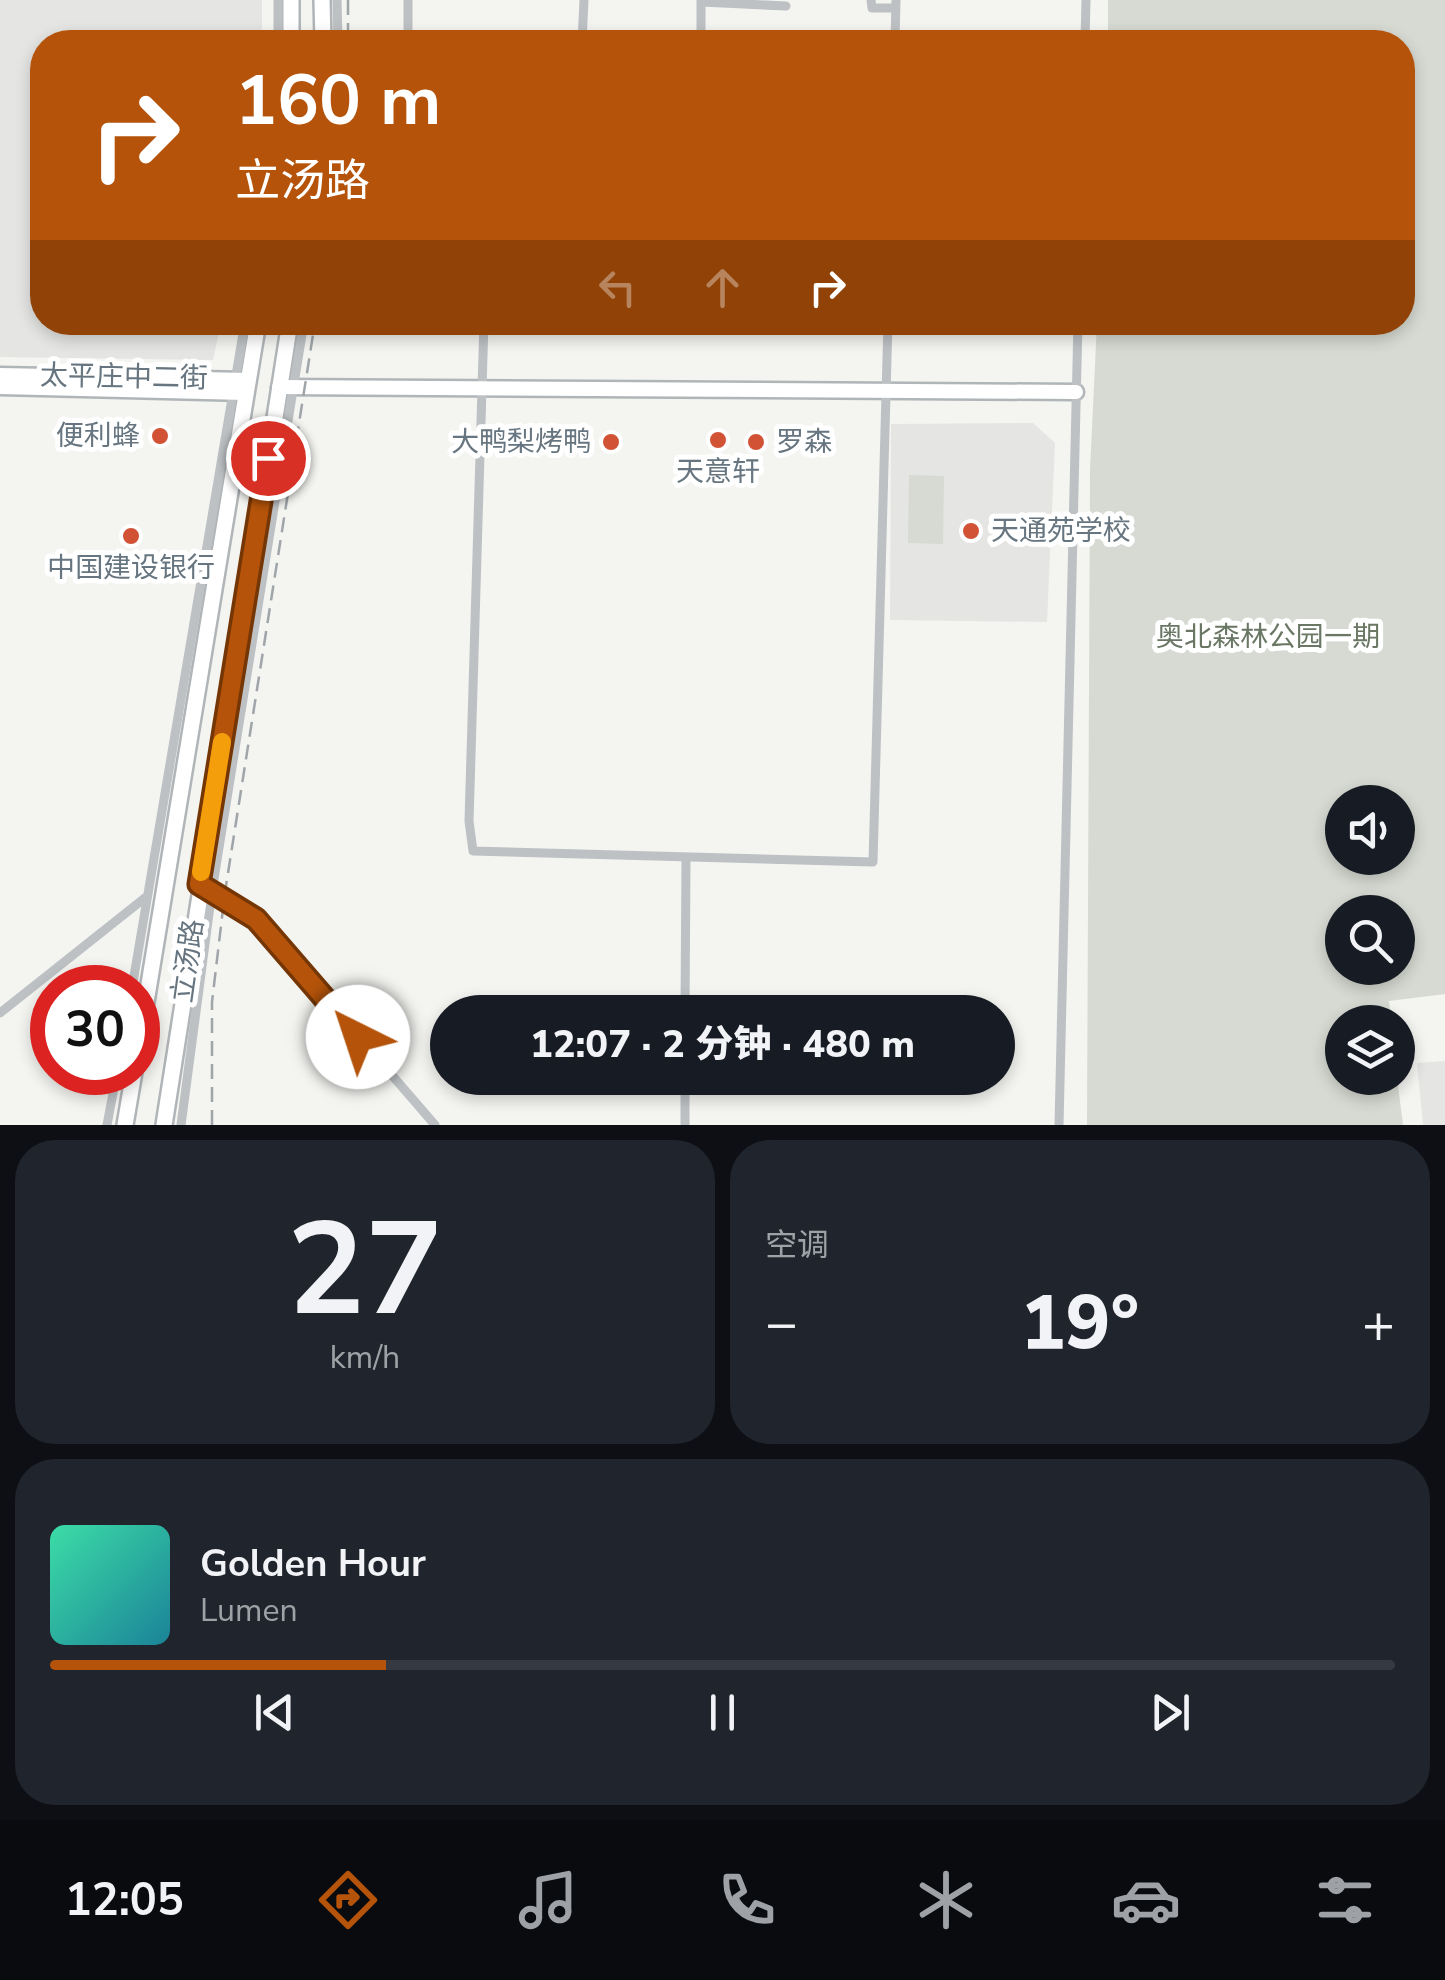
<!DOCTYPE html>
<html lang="zh">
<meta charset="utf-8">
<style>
:root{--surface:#171b24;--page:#20242c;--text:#f1f3f6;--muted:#9ea1a6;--line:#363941;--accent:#b45309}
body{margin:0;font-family:"Nunito Sans","Noto Sans SC",sans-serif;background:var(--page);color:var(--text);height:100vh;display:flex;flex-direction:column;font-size:38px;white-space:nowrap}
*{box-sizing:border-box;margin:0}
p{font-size:32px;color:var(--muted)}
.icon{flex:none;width:55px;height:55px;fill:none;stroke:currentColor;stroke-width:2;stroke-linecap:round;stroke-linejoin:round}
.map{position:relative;height:1125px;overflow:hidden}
.details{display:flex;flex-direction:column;gap:15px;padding:15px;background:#0d0f14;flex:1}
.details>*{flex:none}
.hud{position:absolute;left:30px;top:30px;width:1385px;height:305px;border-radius:40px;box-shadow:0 5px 15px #0003;background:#b45309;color:#fff;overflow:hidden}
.controls{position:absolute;left:1325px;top:785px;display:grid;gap:20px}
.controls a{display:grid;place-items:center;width:90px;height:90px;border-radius:50%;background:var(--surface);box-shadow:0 5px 15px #0003;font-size:50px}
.speed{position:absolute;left:30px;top:965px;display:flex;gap:20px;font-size:50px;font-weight:700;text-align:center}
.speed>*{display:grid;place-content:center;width:130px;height:130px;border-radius:50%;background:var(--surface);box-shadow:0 5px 15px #0003;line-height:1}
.speed .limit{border:15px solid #d22;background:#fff;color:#111}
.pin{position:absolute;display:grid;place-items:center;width:85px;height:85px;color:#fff;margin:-42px;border:5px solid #fff;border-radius:50%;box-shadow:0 2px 10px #0007}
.me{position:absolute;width:110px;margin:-55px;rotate:319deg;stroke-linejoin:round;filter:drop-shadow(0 0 8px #0008)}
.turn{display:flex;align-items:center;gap:35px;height:210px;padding:0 40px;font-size:45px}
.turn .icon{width:130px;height:130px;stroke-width:2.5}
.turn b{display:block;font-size:70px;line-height:85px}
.lanes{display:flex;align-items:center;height:95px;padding:0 40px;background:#0003;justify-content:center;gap:50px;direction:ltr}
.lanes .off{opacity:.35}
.big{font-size:75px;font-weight:800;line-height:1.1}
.details .card{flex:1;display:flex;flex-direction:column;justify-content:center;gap:15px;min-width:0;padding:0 35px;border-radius:40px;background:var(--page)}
.details .dial{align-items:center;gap:0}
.dial b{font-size:130px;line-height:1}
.song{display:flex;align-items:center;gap:30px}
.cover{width:120px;height:120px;border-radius:15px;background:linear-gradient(135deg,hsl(160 70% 55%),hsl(190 70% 35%))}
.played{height:10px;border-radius:5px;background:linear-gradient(90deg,var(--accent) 25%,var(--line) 25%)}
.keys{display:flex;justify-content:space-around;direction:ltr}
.heat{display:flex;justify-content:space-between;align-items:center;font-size:55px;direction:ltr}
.details .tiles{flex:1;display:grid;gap:15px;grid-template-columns:1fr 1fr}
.card:last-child{grid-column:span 2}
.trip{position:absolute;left:430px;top:995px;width:585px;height:100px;border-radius:50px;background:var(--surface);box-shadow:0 5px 15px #0003;font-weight:800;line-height:100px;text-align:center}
.dock{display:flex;height:160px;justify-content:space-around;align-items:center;background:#090b0e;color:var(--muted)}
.dock .icon{width:70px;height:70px}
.dock .on{color:var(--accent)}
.dock b{font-size:45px;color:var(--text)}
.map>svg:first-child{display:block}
.built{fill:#e5e5e4}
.green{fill:#d6dad2;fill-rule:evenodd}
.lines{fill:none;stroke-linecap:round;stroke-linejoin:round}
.secondary-casing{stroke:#b0b5b8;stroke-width:19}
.primary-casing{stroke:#b1b5b8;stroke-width:20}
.street{stroke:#bdc1c4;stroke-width:9}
.secondary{stroke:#fff;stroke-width:14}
.primary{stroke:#fff;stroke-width:15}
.rail{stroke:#9fa5a9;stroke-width:2.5;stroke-dasharray:15 8;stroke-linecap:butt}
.route-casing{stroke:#753606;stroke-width:25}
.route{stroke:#b45309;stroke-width:18}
.slow{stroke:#f59e0b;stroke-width:18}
.poi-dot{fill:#d15234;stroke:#fff;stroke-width:4}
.labels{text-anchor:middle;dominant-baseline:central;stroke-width:10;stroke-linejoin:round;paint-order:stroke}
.street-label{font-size:28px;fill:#66757f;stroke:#fff}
.poi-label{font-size:28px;fill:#66757f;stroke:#fff;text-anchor:end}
.park-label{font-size:28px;fill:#697764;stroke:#fff}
</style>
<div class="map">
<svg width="1445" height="1125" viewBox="0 0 1445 1125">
<rect width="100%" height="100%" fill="#f4f4f1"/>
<path class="built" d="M 0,0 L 262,0 L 262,42 L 42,42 L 42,322 L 221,323 L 213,360 L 0,357 Z
M 1033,423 L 1055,443 L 1047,622 L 890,620 L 891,424 Z
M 1445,1061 L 1445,1125 L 1423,1125 L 1417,1063 Z"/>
<path class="green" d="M 1108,0 L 1445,0 L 1445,994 L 1389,1001 L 1391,1022 L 1342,1022 L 1342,1078 L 1397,1078 L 1403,1125 L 1087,1125 L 1090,470 L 1097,323 L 1402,322 L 1402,42 L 1108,42 ZM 1398,802 L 1398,858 L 1342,858 L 1342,802 ZM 1398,912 L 1398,968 L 1342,968 L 1342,912 Z
M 909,475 L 944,476 L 943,544 L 908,543 Z"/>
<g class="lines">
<defs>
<path id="secondary" d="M 0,375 L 248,380
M 0,387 L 246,393
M 279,387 L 1076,392"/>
<path id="primary" d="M 291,0 L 291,42
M 322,0 L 323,42
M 138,1051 L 258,322
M 125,1125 L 134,1072
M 164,1125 L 290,322"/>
</defs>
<use href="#secondary" class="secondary-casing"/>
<use href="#primary" class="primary-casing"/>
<path class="street" d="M 337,0 L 338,42
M 871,0 L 872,8 L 895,8
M 701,2 L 786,6
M 278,42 L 278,0
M 408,42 L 408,0
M 582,42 L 584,0
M 701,42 L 701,0
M 895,42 L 896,0
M 1085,42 L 1086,0
M 484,322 L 469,821 L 473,851 L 873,862 L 888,322
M 210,890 L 257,919 L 435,1125
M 132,988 L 245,322
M 685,1012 L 686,859
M 0,1013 L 146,897
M 107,1125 L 117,1072
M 181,1125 L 212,891 L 304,322
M 685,1125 L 685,1078
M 1059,1125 L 1078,322"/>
<use href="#secondary" class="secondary"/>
<use href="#primary" class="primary"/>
<path class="rail" d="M 348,0 L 348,42
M 212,1125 L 212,1002 L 225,892 L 315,322"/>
</g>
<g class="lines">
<defs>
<path id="route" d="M 268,458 L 199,884 L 256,919 L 358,1037"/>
</defs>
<use href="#route" class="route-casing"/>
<use href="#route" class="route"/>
<path class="slow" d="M 201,872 L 222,742"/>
</g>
<g class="poi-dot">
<circle cx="160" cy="436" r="10"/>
<circle cx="718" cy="440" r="10"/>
<circle cx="611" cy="442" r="10"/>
<circle cx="756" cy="442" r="10"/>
<circle cx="971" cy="531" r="10"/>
<circle cx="131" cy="536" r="10"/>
</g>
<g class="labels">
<g class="street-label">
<text transform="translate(124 377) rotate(1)">太平庄中二街</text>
<text transform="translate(188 961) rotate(-82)">立汤路</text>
</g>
<g class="poi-label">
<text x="140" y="436">便利蜂</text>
<text x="591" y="442">大鸭梨烤鸭</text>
<text x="776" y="442" text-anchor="start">罗森</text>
<text x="718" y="472" text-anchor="middle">天意轩</text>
<text x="991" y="531" text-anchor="start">天通苑学校</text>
<text x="131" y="568" text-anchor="middle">中国建设银行</text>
</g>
<g class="park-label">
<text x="1268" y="637">奥北森林公园一期</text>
</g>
</g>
</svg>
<div class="controls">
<a><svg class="icon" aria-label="sound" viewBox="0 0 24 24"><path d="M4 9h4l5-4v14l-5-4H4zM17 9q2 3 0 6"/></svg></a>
<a><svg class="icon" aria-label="search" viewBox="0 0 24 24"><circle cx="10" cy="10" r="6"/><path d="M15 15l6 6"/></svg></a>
<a><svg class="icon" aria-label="layers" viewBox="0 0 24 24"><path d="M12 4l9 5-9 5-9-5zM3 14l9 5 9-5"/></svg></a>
</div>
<div class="speed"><div class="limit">30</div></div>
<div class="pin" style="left:268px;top:458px;background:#d93025"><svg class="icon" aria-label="arrive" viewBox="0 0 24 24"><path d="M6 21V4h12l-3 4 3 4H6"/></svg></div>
<svg class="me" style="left:358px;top:1037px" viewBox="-20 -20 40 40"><circle r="19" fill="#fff"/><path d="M0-13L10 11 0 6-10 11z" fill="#b45309"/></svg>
<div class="trip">12:07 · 2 分钟 · 480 m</div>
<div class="hud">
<div class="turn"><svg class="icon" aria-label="right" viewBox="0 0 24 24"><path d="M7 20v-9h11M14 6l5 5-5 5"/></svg><div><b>160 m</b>立汤路</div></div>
<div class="lanes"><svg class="icon off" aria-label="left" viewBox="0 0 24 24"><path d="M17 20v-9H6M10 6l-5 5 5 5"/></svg><svg class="icon off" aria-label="ahead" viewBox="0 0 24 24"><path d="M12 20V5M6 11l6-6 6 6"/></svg><svg class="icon" aria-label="right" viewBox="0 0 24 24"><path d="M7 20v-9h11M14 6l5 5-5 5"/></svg></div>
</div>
</div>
<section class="details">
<div class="tiles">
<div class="card dial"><b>27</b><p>km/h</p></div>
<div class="card"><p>空调</p>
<div class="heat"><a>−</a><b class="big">19°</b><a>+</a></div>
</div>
<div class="card">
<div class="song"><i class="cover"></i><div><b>Golden Hour</b><p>Lumen</p></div></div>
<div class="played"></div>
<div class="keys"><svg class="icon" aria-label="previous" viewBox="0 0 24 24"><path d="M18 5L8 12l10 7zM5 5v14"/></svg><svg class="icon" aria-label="pause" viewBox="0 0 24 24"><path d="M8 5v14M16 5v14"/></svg><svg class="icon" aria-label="next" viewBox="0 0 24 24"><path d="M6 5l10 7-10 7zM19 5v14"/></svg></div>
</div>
</div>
</section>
<nav class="dock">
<b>12:05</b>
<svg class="icon on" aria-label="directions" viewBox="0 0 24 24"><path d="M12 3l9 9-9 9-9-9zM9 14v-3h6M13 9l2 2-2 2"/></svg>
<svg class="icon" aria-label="music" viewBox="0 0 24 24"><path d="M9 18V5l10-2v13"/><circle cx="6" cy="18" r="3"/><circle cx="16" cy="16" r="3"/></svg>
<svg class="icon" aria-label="phone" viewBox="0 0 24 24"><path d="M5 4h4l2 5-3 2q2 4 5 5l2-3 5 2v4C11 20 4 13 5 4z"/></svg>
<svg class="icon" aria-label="climate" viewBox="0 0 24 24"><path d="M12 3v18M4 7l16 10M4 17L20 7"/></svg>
<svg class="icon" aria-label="car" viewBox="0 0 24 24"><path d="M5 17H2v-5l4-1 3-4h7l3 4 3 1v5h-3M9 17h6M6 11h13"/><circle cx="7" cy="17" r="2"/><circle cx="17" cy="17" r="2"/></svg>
<svg class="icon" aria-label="filters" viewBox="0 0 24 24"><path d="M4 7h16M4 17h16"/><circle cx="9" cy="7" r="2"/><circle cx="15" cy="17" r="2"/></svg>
</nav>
